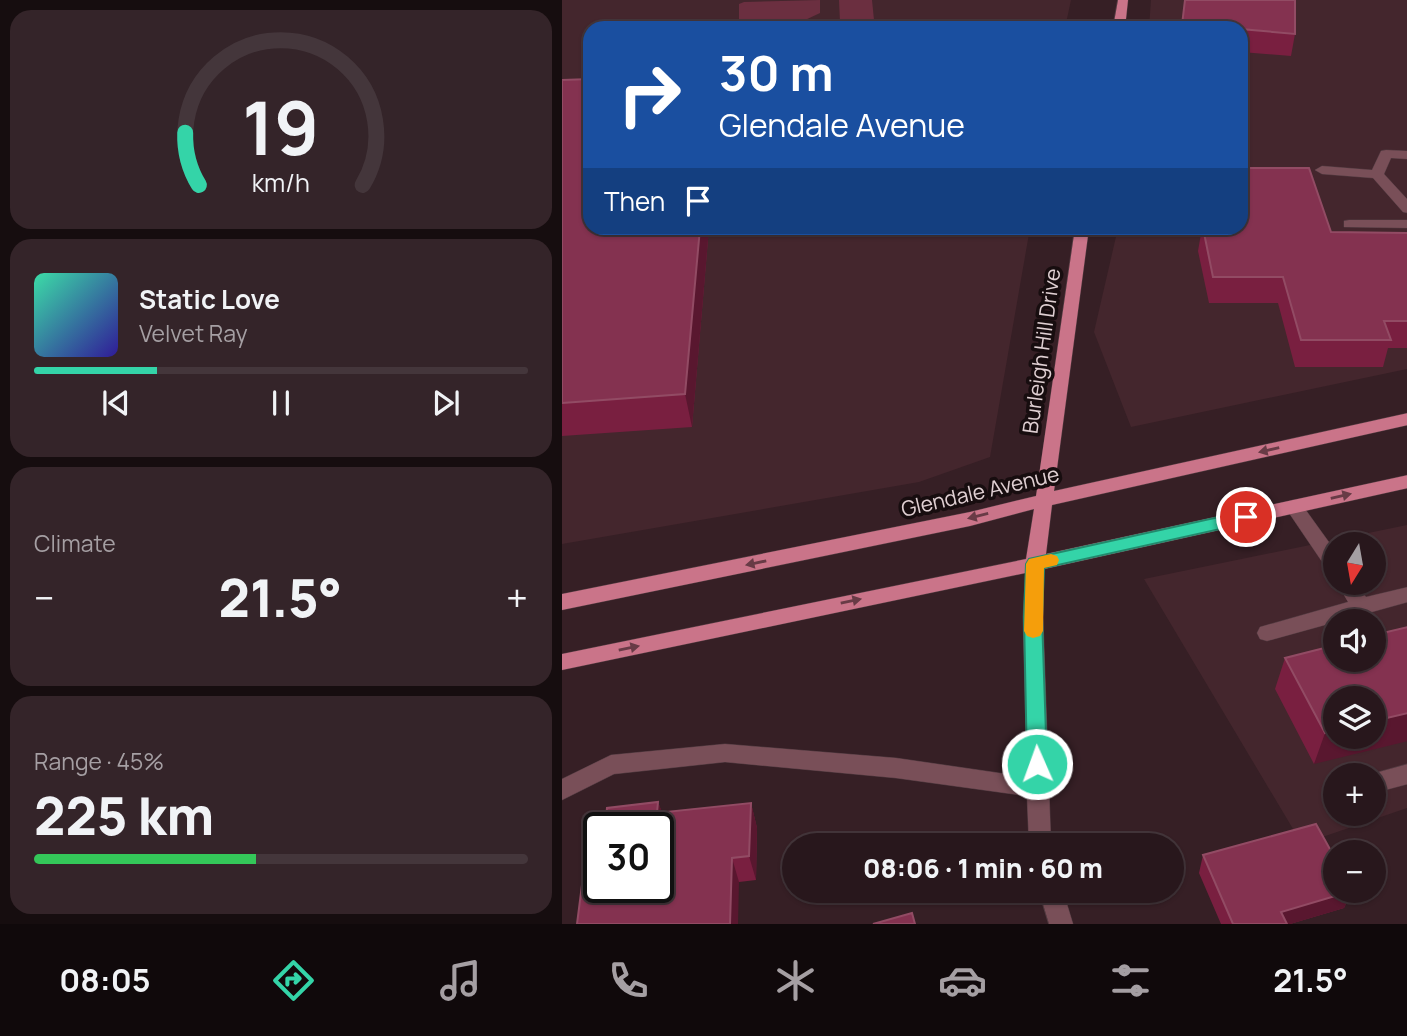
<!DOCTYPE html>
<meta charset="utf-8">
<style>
:root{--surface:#28171c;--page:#342429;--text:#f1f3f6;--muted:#a59fa3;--line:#44363b;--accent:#34d4a8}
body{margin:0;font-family:Manrope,sans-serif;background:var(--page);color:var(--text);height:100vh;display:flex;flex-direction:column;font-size:26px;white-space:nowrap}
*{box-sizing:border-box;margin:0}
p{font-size:23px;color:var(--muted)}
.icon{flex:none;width:38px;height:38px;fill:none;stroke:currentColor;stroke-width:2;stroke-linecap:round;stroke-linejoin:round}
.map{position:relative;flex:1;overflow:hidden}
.drawer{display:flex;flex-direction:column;gap:10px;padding:10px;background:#160d0f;width:562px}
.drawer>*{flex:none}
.top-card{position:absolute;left:21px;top:21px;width:665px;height:214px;border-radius:21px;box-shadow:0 2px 5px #0004,0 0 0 2px var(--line);background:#1a4fa0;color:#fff;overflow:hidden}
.needle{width:46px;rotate:191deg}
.fabs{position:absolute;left:761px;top:532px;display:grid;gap:14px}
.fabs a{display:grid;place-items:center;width:63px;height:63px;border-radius:50%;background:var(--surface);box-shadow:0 2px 5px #0004,0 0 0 2px var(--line);font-size:35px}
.speed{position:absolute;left:21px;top:812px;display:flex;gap:14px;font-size:35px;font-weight:700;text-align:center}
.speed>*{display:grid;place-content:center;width:91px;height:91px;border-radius:50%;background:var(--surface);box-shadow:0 2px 5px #0004,0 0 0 2px var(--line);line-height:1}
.speed .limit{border:4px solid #111;border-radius:10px;background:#fff;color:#111}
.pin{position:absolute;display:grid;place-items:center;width:60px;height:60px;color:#fff;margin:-30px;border:4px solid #fff;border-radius:50%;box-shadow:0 2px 7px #0007}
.me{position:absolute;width:77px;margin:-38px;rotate:358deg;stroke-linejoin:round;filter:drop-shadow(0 0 5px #0008)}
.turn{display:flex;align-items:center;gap:24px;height:147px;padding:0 21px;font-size:32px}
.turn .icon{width:91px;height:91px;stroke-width:2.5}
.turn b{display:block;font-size:49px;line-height:60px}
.then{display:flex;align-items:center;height:66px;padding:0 21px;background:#0003;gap:14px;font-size:26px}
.big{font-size:52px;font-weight:800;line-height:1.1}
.drawer .card{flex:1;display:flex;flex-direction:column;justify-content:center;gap:10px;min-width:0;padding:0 24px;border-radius:21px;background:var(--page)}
.drawer .dial{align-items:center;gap:0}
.dial svg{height:182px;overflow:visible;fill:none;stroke:var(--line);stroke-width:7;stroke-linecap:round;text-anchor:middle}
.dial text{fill:var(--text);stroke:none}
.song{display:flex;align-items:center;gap:21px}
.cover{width:84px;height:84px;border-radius:10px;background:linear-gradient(135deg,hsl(160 70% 55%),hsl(250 70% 35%))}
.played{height:7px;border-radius:4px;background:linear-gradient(90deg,var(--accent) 25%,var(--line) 25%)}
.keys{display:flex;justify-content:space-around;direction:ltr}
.heat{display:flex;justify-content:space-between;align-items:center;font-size:38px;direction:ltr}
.charge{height:10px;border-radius:5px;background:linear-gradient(90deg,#34c759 45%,var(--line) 0)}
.trip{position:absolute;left:220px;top:833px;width:402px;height:70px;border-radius:35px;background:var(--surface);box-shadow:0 2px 5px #0004,0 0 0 2px var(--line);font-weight:800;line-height:70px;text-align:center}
.dock{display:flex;height:112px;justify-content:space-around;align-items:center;background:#10090b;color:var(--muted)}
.dock .icon{width:49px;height:49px}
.dock .selected{color:var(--accent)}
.dock b{font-size:32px;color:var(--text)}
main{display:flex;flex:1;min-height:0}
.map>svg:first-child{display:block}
.built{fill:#44262d;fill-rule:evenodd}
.green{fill:#6b2f40}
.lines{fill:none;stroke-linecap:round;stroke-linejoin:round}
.minor-casing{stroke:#513b41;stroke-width:1}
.major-casing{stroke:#513b41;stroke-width:1}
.minor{fill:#794f58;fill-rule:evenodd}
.major{fill:#ca7489;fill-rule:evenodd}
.wall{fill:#791f40}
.shaded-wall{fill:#59172f}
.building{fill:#843250;stroke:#924b64;stroke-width:2}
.oneway{fill:#683b46}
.route{fill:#34d4a8;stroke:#228a6d;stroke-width:2}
.slow{fill:#f59e0b}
.labels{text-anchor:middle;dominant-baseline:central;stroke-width:7;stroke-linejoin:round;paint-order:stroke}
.street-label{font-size:21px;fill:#e0d0d3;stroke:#170d0f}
</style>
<main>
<section class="drawer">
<div class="card dial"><svg viewBox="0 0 100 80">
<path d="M14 69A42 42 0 1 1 86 69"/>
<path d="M14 69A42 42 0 0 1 8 46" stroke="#34d4a8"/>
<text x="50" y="56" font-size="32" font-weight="700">19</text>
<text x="50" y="72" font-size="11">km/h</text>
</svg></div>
<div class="card">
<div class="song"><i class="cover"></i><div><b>Static Love</b><p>Velvet Ray</p></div></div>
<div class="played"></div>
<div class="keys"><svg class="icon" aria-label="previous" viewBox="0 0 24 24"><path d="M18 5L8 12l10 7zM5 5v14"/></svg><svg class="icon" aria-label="pause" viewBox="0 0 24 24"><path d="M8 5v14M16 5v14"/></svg><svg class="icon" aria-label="next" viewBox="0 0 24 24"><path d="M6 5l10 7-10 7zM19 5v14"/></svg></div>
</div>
<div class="card"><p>Climate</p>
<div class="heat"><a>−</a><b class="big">21.5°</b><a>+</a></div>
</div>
<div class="card"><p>Range · 45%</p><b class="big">225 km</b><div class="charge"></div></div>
</section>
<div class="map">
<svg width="846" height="924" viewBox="0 0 846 924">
<rect width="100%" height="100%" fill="#361f25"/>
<path class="built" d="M 0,0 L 509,0 L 503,28 L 28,28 L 28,228 L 468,228 L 428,457 L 357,482 L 0,544 Z
M 589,0 L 845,0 L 845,369 L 569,427 L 532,332 L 556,228 L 679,228 L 679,28 L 587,28 Z
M 845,525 L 845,808 L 740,844 L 582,579 ZM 774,544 L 812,544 L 812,583 L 774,583 ZM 774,621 L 812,621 L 812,660 L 774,660 ZM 774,698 L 812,698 L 812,737 L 774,737 ZM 774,775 L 812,775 L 812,814 L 774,814 Z"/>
<path class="green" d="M 258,0 L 258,13 L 241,21 L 185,27 L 177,24 L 177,4 L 182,2 Z
M 277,0 L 310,0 L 312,20 L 278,22 Z"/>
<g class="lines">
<defs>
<path id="minor" d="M 824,150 L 846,151 L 846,159 L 829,158 L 822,174 L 846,200 L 846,213 L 841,212 L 811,178 L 760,174 L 753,170 L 760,166 L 810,170 L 819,151 Z
M 787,220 L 846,220 L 846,228 L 782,227 L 782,221 Z
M 732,500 L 738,502 L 774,552 L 774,574 L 767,572 L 723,507 L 726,502 Z
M 473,557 L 480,559 L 482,564 L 481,617 L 489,845 L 467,845 L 465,796 L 334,778 L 163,762 L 52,774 L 0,800 L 0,779 L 49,755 L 163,744 L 334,758 L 465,777 L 461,617 L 464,564 L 466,559 Z
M 775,583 L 794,583 L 804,597 L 846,587 L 846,602 L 705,641 L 698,639 L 695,633 L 698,627 L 786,602 Z
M 846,764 L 846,784 L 812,793 L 812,775 L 806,775 Z
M 477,891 L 501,891 L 511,924 L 487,924 Z"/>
<path id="major" d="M 556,0 L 566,0 L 563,28 L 551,28 Z
M 513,228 L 527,228 L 492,491 L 846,413 L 846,425 L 490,505 L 484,554 L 846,475 L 846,488 L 473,571 L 0,670 L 0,654 L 464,559 L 472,509 L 408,526 L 0,610 L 0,594 L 408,512 L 474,496 Z"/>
</defs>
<use href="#minor" class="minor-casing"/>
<use href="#major" class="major-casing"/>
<use href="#minor" class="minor"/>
<use href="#major" class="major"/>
</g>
<path class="wall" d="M 623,0 L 733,0 L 733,34 L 729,56 L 679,52 L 679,28 L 620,28 Z
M 0,80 L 28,228 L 147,228 L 130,427 L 0,436 Z
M 640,228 L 679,228 L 769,232 L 846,233 L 846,348 L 826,348 L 821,367 L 733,367 L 716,303 L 647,303 L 636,251 Z
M 723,658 L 812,660 L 752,764 L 713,689 Z
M 96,802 L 100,813 L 189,803 L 195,828 L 194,880 L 177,882 L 37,887 Z
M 641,855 L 790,891 L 782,908 L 728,924 L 659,924 L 637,873 Z"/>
<path class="shaded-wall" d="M 138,228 L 147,228 L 130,427 L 123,394 Z
M 846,713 L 846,741 L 752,764 L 763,733 L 774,730 L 774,737 L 812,737 L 812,721 Z
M 96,802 L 106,827 L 95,813 Z
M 189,803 L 195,828 L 194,880 L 187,856 Z
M 170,858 L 177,882 L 176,924 L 168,924 Z
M 790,891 L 782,908 L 728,924 L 714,924 L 719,912 Z"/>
<path class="building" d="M 623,0 L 733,0 L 733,34 L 679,29 L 679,28 L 661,28 L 620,25 Z
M 28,79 L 28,228 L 138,228 L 123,394 L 0,403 L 0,80 Z
M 679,168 L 747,168 L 769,232 L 846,233 L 846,321 L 822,321 L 829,340 L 739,340 L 721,277 L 651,277 L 641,228 L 679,228 Z
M 846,627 L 846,713 L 812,721 L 812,698 L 774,698 L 774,730 L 763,733 L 723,658 L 774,645 L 774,660 L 812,660 L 812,635 Z
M 96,802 L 95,813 L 189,803 L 187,856 L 170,858 L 168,924 L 15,924 L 27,830 L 37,829 L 37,887 L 96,887 L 96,828 L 43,828 L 45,808 Z
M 754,824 L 774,860 L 774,891 L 790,891 L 719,912 L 725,924 L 671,924 L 641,855 Z
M 350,913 L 353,924 L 311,924 Z"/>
<defs><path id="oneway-solid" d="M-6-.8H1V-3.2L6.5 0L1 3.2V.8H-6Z" transform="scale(1.75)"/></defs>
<g class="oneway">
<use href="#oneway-solid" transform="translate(707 450) rotate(167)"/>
<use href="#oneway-solid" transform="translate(779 496) rotate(-13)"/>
<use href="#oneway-solid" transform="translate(416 516) rotate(166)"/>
<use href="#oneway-solid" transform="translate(194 563) rotate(168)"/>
<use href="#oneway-solid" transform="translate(289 601) rotate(-12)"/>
<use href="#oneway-solid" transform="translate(67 648) rotate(-12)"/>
</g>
<path class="route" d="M 684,511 L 690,513 L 692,517 L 690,522 L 482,568 L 480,617 L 485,764 L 482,770 L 475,772 L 468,770 L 465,764 L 462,617 L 464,564 L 467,559 Z"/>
<path class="slow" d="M 489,554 L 495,556 L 497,560 L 495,565 L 482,568 L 481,631 L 478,636 L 471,638 L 465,636 L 462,631 L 464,564 L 467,559 Z"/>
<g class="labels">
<g class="street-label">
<text transform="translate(479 351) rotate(-82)">Burleigh Hill Drive</text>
<text transform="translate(418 491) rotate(-13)">Glendale Avenue</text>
</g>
</g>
</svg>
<div class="fabs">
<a><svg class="needle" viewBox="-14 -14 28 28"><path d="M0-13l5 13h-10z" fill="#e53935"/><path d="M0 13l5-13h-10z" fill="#a59fa3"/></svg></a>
<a><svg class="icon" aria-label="sound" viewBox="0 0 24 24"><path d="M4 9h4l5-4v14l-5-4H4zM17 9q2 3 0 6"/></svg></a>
<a><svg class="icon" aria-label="layers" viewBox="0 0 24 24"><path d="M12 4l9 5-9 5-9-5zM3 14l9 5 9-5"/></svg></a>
<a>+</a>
<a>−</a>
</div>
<div class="speed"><div class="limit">30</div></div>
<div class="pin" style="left:684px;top:517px;background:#d93025"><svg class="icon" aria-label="arrive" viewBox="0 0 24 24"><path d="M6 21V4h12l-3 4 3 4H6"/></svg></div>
<svg class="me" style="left:475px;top:764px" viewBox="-20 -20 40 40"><circle r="17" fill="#34d4a8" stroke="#fff" stroke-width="3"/><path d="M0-11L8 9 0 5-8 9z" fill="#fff"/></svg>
<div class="trip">08:06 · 1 min · 60 m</div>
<div class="top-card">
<div class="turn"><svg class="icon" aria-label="right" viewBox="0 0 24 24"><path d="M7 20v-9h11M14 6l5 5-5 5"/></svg><div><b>30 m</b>Glendale Avenue</div></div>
<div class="then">Then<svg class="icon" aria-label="arrive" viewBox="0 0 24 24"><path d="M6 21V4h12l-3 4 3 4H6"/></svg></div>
</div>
</div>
</main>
<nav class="dock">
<b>08:05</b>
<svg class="icon selected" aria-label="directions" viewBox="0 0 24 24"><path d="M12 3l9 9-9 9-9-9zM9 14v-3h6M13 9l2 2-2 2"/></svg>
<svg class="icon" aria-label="music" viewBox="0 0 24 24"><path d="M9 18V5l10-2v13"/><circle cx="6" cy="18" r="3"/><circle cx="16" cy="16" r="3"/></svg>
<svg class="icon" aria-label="phone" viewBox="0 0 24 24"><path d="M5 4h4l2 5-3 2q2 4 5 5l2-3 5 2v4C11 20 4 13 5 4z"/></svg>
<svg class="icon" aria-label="climate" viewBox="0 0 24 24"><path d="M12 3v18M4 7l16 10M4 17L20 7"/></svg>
<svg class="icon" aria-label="car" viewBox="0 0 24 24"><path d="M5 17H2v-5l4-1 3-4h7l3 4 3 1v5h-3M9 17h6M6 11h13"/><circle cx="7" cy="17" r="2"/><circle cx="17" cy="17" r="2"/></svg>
<svg class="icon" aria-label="filters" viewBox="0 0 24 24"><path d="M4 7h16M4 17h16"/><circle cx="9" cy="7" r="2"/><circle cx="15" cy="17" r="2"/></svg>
<b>21.5°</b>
</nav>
